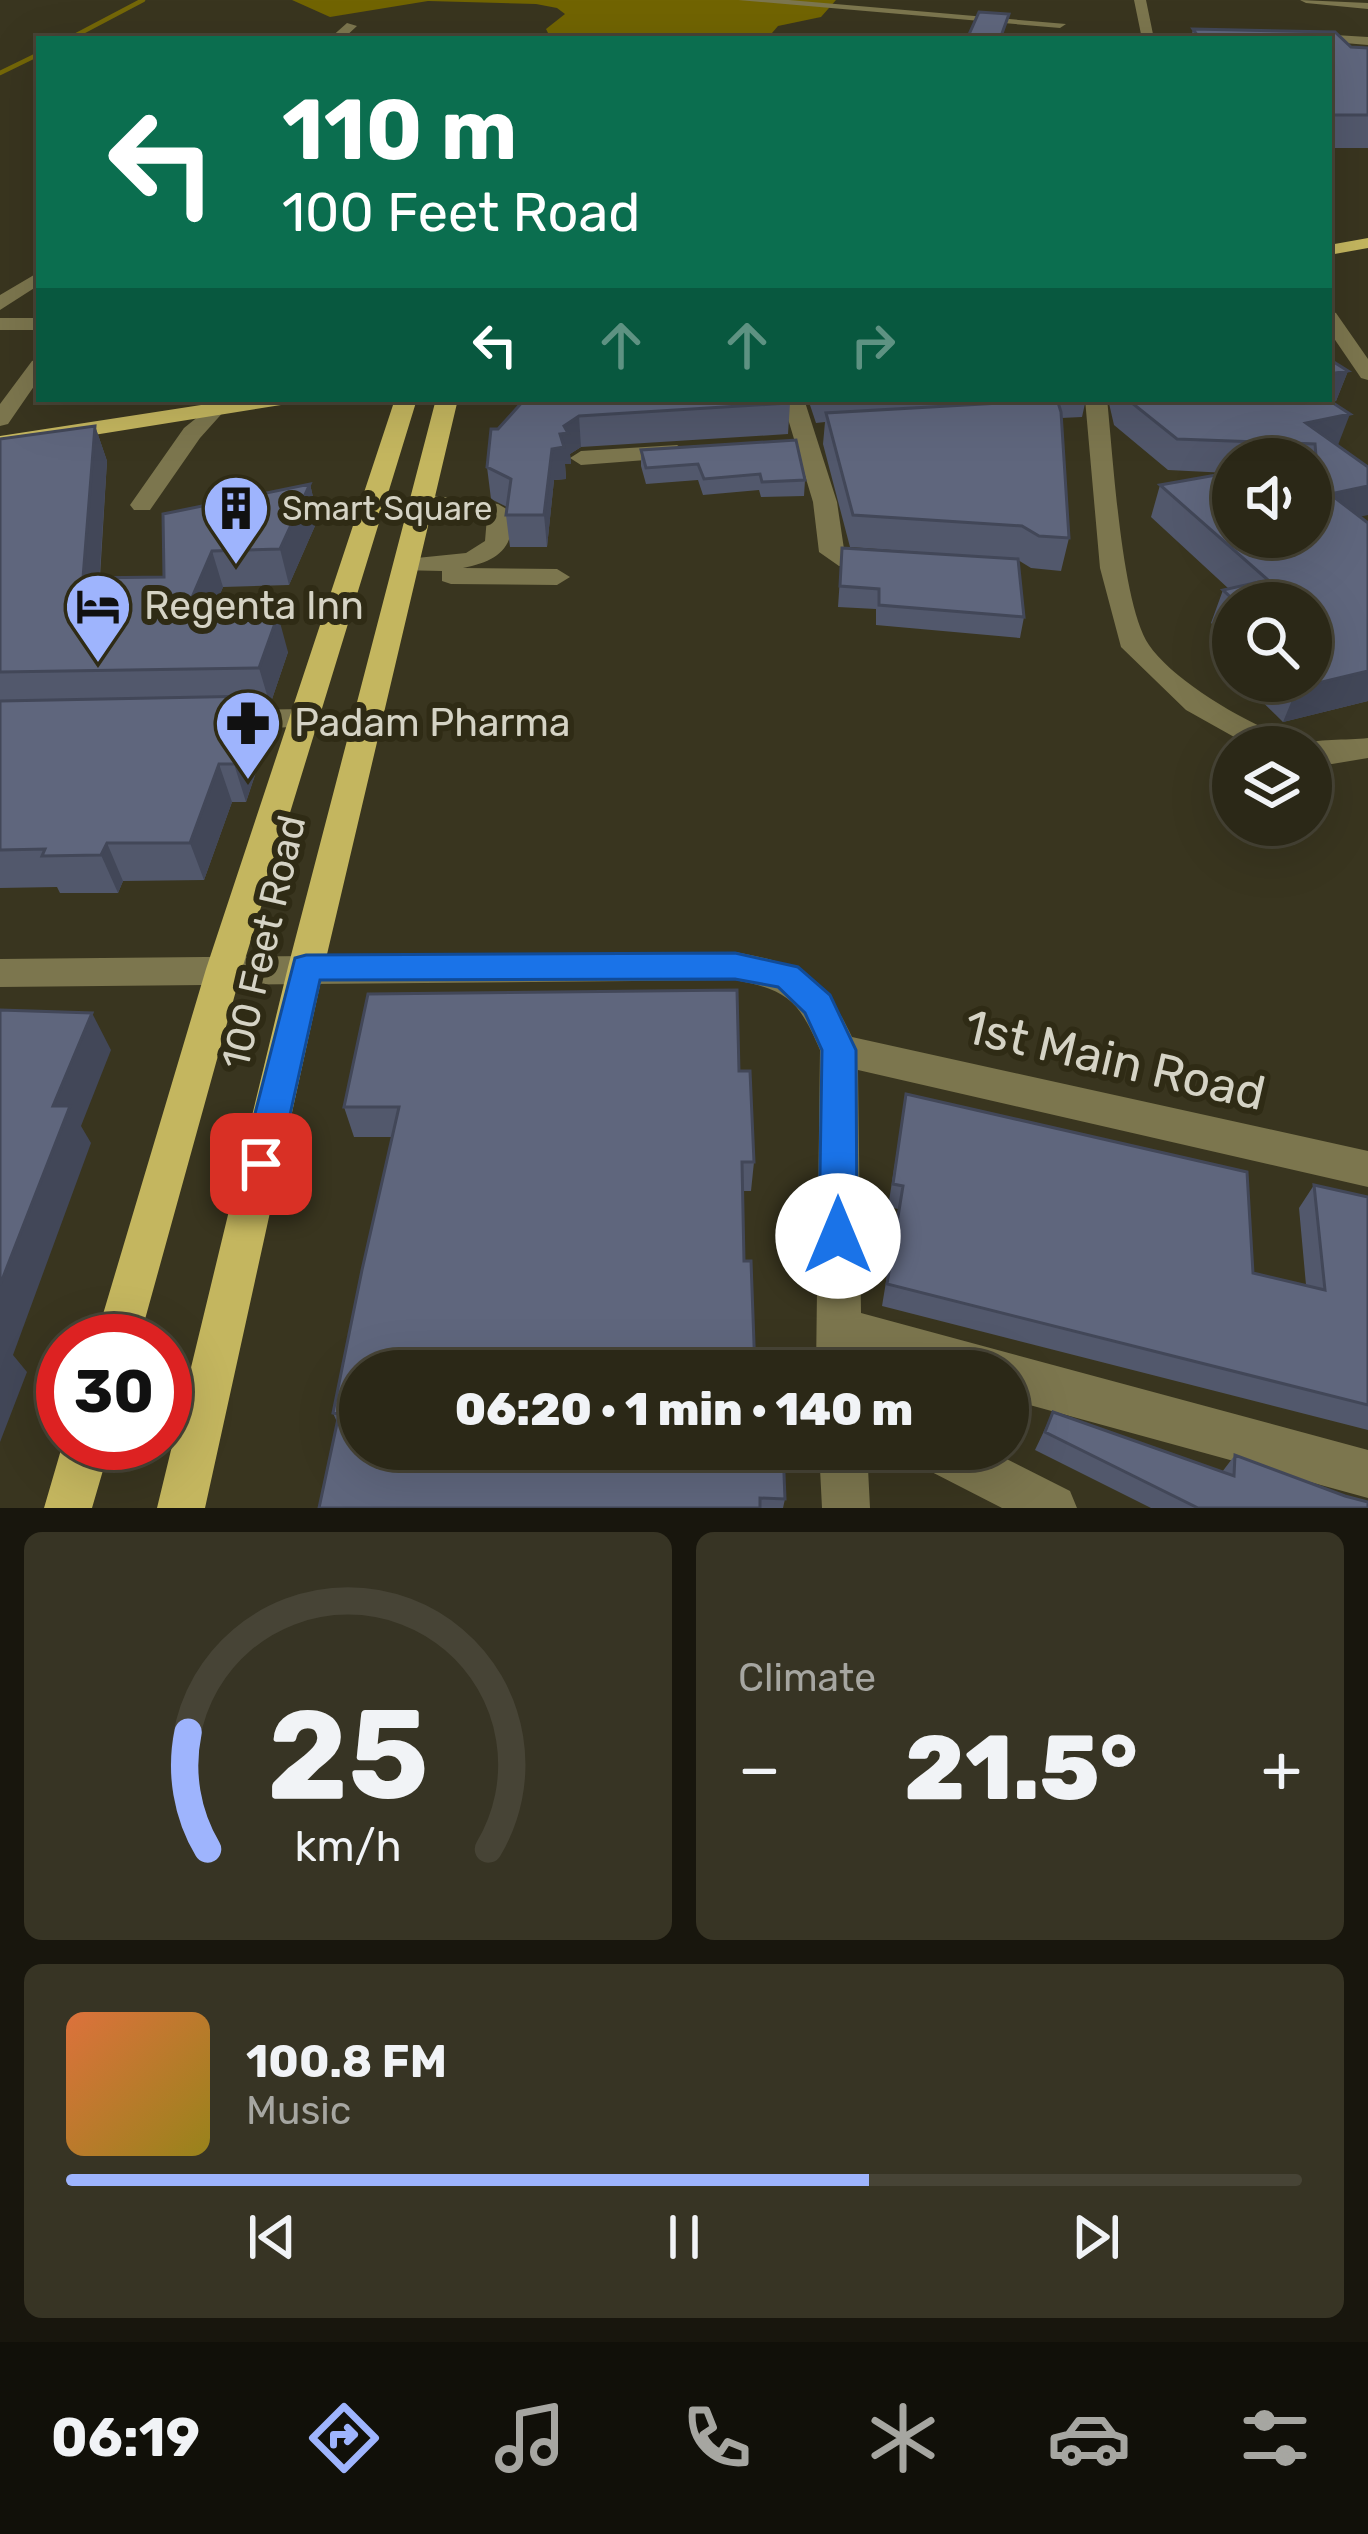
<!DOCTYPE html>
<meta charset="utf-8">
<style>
:root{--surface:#2b2817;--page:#373424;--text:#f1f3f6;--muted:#a6a6a1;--line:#474436;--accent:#9eb4fd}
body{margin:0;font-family:Rubik,sans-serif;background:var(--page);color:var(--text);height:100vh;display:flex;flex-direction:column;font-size:45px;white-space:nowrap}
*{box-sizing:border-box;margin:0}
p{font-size:39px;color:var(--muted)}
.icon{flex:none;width:66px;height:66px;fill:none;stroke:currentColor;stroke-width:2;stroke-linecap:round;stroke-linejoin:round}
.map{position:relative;height:1508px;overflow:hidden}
.sheet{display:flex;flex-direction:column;gap:24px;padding:24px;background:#18160d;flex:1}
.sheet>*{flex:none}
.hud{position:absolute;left:36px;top:36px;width:1296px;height:366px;border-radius:0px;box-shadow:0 12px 48px #0002,0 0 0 3px var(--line);background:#0b6e4f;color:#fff;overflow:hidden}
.tools{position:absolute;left:1212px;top:438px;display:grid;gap:24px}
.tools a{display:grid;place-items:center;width:120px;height:120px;border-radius:50%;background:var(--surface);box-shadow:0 12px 48px #0002,0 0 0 3px var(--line);font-size:60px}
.speed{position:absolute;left:36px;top:1314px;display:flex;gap:24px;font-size:60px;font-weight:700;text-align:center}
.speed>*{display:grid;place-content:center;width:156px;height:156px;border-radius:50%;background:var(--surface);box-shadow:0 12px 48px #0002,0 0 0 3px var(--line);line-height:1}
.speed .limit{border:18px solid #d22;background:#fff;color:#111}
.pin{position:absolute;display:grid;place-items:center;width:102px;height:102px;color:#fff;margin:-51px;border-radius:24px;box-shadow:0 6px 18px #0006}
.me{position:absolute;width:132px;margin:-66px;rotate:0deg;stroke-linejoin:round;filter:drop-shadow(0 0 9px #0008)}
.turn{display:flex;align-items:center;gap:42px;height:252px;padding:0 48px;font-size:54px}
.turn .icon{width:156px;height:156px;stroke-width:2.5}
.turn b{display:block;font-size:84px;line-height:102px}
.lanes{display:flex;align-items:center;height:114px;padding:0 48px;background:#0003;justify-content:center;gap:60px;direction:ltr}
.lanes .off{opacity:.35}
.big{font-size:90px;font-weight:800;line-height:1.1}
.sheet .tile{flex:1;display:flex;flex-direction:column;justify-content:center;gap:18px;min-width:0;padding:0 42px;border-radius:18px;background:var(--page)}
.sheet .dial{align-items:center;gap:0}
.dial svg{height:312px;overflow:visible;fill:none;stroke:var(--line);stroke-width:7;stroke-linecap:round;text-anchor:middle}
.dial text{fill:var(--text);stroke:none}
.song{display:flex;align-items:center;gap:36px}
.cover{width:144px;height:144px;border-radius:18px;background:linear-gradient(135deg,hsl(20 70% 55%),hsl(50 70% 35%))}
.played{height:12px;border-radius:6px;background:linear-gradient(90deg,var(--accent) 65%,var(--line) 65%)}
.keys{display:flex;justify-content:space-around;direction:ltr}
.heat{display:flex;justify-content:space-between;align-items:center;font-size:66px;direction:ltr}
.sheet .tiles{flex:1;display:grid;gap:24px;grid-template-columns:1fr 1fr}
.tile:last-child{grid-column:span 2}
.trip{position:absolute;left:339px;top:1350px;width:690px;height:120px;border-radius:60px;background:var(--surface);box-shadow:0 12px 48px #0002,0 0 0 3px var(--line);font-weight:800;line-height:120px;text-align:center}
.dock{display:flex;height:192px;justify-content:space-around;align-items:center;background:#111009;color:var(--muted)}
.dock .icon{width:84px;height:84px}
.dock .current{color:var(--accent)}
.dock b{font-size:54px;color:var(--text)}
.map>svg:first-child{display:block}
.forest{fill:#716402}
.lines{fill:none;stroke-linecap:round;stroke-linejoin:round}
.stream{stroke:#746708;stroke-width:4.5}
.minor{fill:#7c764e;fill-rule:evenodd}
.major{fill:#c4b65f;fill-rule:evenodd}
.wall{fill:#52586c;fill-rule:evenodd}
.shaded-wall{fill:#424758}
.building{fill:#5f667d;stroke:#424758;stroke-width:3}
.route{fill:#1a73e8;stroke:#114b97;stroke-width:3}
.labels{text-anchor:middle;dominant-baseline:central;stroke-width:12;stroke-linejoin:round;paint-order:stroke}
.far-poi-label{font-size:33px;fill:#d5d3c5;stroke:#2f2b15;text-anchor:start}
.poi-label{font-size:39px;fill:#d5d3c5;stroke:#2f2b15;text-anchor:start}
.street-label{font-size:39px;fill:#d5d3c5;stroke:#2f2b15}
.near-street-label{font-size:48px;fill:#d5d3c5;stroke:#2f2b15}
</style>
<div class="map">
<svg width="1368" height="1508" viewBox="0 0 1368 1508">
<rect width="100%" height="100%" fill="#39351f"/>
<path class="forest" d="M 292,0 L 836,0 L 821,17 L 778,26 L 772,33 L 792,39 L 551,39 L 546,29 L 565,14 L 557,8 L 536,4 L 428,1 L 330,17 Z"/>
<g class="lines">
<path class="stream" d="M 69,39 L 143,0
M 0,73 L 39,54"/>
<path class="minor" d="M 738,0 L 789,0 L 1066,24 L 1060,28 Z
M 1134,0 L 1146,0 L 1154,39 L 1142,39 Z
M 1300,0 L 1368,3 L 1368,9 L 1306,3 Z
M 347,23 L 357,26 L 343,39 L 329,39 Z
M 1302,33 L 1368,37 L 1368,45 L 1297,39 Z
M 39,272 L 39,285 L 0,310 L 0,295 Z
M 1329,311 L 1336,313 L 1368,359 L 1368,380 L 1361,378 L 1329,331 Z
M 0,318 L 39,318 L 39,330 L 0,330 Z
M 39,359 L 39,379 L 8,424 L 0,426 L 0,404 L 32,361 Z
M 782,399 L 804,399 L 837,502 L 844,549 L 890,556 L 894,561 L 890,566 L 839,566 L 819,552 L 813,502 Z
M 1085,399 L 1107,399 C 1113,453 1121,604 1149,645 C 1173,681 1253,728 1295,740 L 1299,747 C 1315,737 1347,741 1368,738 L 1368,758 L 1332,764 L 1311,761 L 1311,747 L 1252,747 L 1186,710 L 1121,647 L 1100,568 Z
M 215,403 L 226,409 L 200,438 L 150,510 L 134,510 L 130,505 L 184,428 Z
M 677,445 L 688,452 L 685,457 L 581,465 L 570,458 L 581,451 Z
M 422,494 L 498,504 L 510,511 C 517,548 497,561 463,568 L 557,569 L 570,577 L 557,585 L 451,584 L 442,581 L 442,571 L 397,570 L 393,565 L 397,560 L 466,553 L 485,541 L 487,517 L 414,506 L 414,496 Z
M 305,709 L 320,719 L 315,726 L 228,730 L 213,720 L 228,710 Z
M 735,952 C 803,965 821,972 852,1037 L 1368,1151 L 1368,1187 L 858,1070 L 861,1313 L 1368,1450 L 1368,1498 L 1008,1399 L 1008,1371 L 910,1371 L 861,1358 L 862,1371 L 816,1371 L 820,1050 C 799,1001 788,990 735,980 L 0,987 L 0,959 Z
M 819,1449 L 867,1449 L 870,1508 L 822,1508 Z
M 913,1449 L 987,1449 L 1070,1491 L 1077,1508 L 1002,1508 L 920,1466 Z"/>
<path class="major" d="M 1368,238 L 1368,248 L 1329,255 L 1329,245 Z
M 240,399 L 292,399 L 281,405 L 0,450 L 0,436 Z
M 395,399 L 417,399 L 242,969 L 139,1341 L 95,1341 L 206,969 Z
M 436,399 L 458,399 L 324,967 L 205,1508 L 157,1508 L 288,967 Z
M 63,1443 L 111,1443 L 92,1508 L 44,1508 Z"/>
</g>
<path class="wall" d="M 1193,29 L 1335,32 L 1351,47 L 1368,48 L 1368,148 L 1329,148 L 1329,39 L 1191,39 Z
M 1348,371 L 1336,401 L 1331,402 L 1338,445 L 1360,517 L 1368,523 L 1368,701 L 1283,722 L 1241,681 L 1311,681 L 1311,603 L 1233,603 L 1233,673 L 1216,656 L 1224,635 L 1211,623 L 1223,590 L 1229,589 L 1151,517 L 1160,485 L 1228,473 L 1168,470 L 1114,425 L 1108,399 L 1329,399 ZM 1233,459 L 1311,459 L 1233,537 Z
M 525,399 L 790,403 L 788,434 L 581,447 L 570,454 L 571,464 L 565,464 L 566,479 L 554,480 L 547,547 L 510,547 L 506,515 L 507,507 L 491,499 L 487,467 L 498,429 Z
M 808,399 L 1086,399 L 1082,417 L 1061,418 L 1069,538 L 1061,571 L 1031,568 L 1018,560 L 1024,617 L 1020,638 L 876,625 L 876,609 L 838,607 L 842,548 L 1015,559 L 850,547 L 823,444 L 825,422 L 816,423 Z
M 95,426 L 107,461 L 100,577 L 164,577 L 310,484 L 318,519 L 289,585 L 223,587 L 211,616 L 288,652 L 270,705 L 261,705 L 269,733 L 246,802 L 232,802 L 204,880 L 123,881 L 118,893 L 60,893 L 57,887 L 0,888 L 0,439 Z
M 641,450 L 805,480 L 804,496 L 761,497 L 759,490 L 703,495 L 698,480 L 646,484 L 641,466 Z
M 739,1071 L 754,1162 L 751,1191 L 743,1191 L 744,1261 L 755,1371 L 785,1499 L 783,1508 L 319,1508 L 337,1422 L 333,1413 L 392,1137 L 354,1137 L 344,1107 Z
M 906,1094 L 1253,1273 L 1306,1285 L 1299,1208 L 1314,1185 L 1368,1197 L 1368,1430 L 882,1306 L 898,1209 L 888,1207 Z
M 1053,1412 L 1222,1472 L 1235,1455 L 1368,1508 L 1151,1508 L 1035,1450 Z"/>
<path class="shaded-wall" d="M 1348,371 L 1336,401 L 1289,409 L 1292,399 L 1329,399 L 1329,374 Z
M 1350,414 L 1338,445 L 1315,444 L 1306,423 Z
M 579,416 L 581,447 L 570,454 L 571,464 L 565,464 L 566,479 L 554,480 L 547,547 L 544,515 L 552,449 L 564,426 Z
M 95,426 L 107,461 L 97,614 L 83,578 Z
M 310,484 L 318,519 L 289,585 L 280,549 Z
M 1368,486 L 1368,515 L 1317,526 L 1330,494 Z
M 212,551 L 223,587 L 196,653 L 184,616 Z
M 278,615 L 288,652 L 270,705 L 259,668 Z
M 1368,671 L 1368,701 L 1283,722 L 1297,688 Z
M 258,696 L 269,733 L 246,802 L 234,764 Z
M 219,764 L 232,802 L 204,880 L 190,843 Z
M 107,843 L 123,881 L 118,893 L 101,855 Z
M 92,1013 L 111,1050 L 81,1126 L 91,1143 L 13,1355 L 27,1372 L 0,1442 L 0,1285 L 53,1106 Z"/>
<path class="building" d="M 979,12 L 1009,14 L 1000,39 L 967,39 Z
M 1193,29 L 1335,32 L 1351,47 L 1368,48 L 1368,115 L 1329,115 L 1329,39 L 1200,39 Z
M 1329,359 L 1348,371 L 1329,374 Z
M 525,399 L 788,399 L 790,403 L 579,416 L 564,426 L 568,433 L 560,434 L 564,447 L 552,449 L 544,515 L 506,515 L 511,479 L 487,467 L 491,429 L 498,429 Z
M 1038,399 L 1057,399 L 1061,412 L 1069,538 L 1039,536 L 1022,526 L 853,515 L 826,413 L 1034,401 Z
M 1127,399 L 1327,399 L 1350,414 L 1306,423 L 1368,467 L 1368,486 L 1330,494 L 1368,523 L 1368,671 L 1297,688 L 1290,681 L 1311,681 L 1311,603 L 1237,603 L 1223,590 L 1268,580 L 1160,485 L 1233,472 L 1233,537 L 1311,537 L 1311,459 L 1298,459 L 1316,456 L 1315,444 L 1177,439 Z
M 95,426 L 83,578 L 164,577 L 163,514 L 310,484 L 280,549 L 212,551 L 184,616 L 278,615 L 259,668 L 0,672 L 0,439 Z
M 796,440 L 805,480 L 762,482 L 760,474 L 704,479 L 698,464 L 646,468 L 641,450 Z
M 842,548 L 1018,559 L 1024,617 L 879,605 L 879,589 L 840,586 Z
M 258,696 L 234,764 L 219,764 L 190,843 L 107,843 L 101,855 L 42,856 L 45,849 L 0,850 L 0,701 Z
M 737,990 L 739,1071 L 750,1071 L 754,1162 L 742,1162 L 744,1261 L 751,1261 L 755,1371 L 360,1371 L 360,1449 L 783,1449 L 785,1499 L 760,1498 L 760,1508 L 319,1508 L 339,1414 L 333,1413 L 362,1270 L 399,1107 L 344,1107 L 368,994 Z
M 0,1010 L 92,1013 L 53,1106 L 70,1106 L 0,1285 Z
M 906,1094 L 1247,1172 L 1253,1273 L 1325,1290 L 1314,1185 L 1368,1197 L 1368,1405 L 887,1284 L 903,1186 L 893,1184 Z
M 1053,1412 L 1234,1476 L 1235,1455 L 1345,1496 L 1368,1502 L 1368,1508 L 1198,1508 L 1045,1432 Z"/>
<path class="route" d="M 735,953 L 798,967 L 830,995 L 856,1050 L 857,1236 L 852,1249 L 838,1254 L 825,1249 L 819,1236 L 822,1050 L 805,1013 L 778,987 L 735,979 L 320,980 L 279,1164 L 274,1176 L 261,1181 L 248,1176 L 242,1164 L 295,958 L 306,955 Z"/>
<defs>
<symbol id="building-pin" viewBox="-11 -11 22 30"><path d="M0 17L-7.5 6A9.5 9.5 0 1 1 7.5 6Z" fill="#9eb4fd" stroke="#2f2b15"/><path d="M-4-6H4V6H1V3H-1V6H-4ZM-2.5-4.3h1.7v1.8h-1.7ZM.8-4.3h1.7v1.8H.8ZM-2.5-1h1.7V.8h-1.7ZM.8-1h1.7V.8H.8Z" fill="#111"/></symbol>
<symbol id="hotel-pin" viewBox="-11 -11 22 30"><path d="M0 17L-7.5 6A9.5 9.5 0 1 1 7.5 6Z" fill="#9eb4fd" stroke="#2f2b15"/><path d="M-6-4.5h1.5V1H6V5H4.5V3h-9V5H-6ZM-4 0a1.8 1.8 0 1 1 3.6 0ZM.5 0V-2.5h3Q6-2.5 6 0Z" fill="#111"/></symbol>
<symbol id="pharmacy-pin" viewBox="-11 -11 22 30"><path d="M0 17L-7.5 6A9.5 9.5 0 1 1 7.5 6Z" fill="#9eb4fd" stroke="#2f2b15"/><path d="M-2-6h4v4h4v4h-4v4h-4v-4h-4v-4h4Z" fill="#111"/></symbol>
</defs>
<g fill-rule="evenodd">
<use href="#building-pin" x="198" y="470" width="76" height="104"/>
<use href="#hotel-pin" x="60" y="568" width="76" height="104"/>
<use href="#pharmacy-pin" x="210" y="685" width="76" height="104"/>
</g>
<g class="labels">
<g class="far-poi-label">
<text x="282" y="508">Smart Square</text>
</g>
<g class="poi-label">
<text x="144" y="606">Regenta Inn</text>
<text x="294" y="723">Padam Pharma</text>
</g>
<g class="street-label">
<text transform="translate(264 942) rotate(-77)">100 Feet Road</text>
</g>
<g class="near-street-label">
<text transform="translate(1115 1060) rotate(13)">1st Main Road</text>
</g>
</g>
</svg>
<div class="tools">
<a><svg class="icon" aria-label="sound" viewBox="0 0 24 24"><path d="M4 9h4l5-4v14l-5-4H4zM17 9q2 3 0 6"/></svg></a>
<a><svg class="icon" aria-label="search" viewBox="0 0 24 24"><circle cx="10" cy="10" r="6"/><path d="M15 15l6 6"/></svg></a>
<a><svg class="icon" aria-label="layers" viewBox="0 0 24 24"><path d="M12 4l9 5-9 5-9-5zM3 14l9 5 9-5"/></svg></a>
</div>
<div class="speed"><div class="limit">30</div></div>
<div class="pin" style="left:261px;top:1164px;background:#d93025"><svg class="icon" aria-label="arrive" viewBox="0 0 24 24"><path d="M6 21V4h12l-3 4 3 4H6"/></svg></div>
<svg class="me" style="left:838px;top:1236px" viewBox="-20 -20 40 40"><circle r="19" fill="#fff"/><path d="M0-13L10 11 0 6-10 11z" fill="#1a73e8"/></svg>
<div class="trip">06:20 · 1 min · 140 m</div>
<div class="hud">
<div class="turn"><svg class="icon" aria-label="left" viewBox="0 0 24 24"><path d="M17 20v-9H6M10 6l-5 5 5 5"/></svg><div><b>110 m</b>100 Feet Road</div></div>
<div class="lanes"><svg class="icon" aria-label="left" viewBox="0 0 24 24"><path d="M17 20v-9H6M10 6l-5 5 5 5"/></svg><svg class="icon off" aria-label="ahead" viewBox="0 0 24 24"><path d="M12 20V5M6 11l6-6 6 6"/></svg><svg class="icon off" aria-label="ahead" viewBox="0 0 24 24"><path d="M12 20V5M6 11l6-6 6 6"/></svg><svg class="icon off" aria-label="right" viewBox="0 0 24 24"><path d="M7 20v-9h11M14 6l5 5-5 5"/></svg></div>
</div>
</div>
<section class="sheet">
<div class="tiles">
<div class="tile dial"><svg viewBox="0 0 100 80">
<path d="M14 69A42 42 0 1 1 86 69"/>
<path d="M14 69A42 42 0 0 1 9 39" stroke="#9eb4fd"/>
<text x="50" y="56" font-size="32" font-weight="700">25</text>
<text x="50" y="72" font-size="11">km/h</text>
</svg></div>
<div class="tile"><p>Climate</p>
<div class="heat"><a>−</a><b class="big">21.5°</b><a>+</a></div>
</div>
<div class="tile">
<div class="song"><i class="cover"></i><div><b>100.8 FM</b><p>Music</p></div></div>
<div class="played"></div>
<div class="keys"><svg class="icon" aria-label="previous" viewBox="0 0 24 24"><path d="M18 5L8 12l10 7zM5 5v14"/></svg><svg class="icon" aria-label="pause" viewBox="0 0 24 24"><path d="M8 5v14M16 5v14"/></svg><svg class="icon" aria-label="next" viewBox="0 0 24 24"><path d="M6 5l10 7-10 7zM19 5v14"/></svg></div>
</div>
</div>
</section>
<nav class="dock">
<b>06:19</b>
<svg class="icon current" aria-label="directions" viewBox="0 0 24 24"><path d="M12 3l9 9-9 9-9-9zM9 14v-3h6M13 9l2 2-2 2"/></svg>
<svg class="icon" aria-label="music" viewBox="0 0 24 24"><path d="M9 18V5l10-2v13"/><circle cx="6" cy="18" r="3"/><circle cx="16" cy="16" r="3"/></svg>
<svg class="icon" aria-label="phone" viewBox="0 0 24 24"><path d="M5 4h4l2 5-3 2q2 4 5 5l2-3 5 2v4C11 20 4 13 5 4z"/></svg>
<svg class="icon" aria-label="climate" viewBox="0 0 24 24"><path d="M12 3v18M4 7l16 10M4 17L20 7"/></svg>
<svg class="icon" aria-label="car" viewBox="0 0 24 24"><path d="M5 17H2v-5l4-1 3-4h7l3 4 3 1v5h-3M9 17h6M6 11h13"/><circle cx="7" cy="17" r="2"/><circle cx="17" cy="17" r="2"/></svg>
<svg class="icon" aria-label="filters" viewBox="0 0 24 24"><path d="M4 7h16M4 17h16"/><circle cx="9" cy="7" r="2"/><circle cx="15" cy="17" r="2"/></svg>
</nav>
